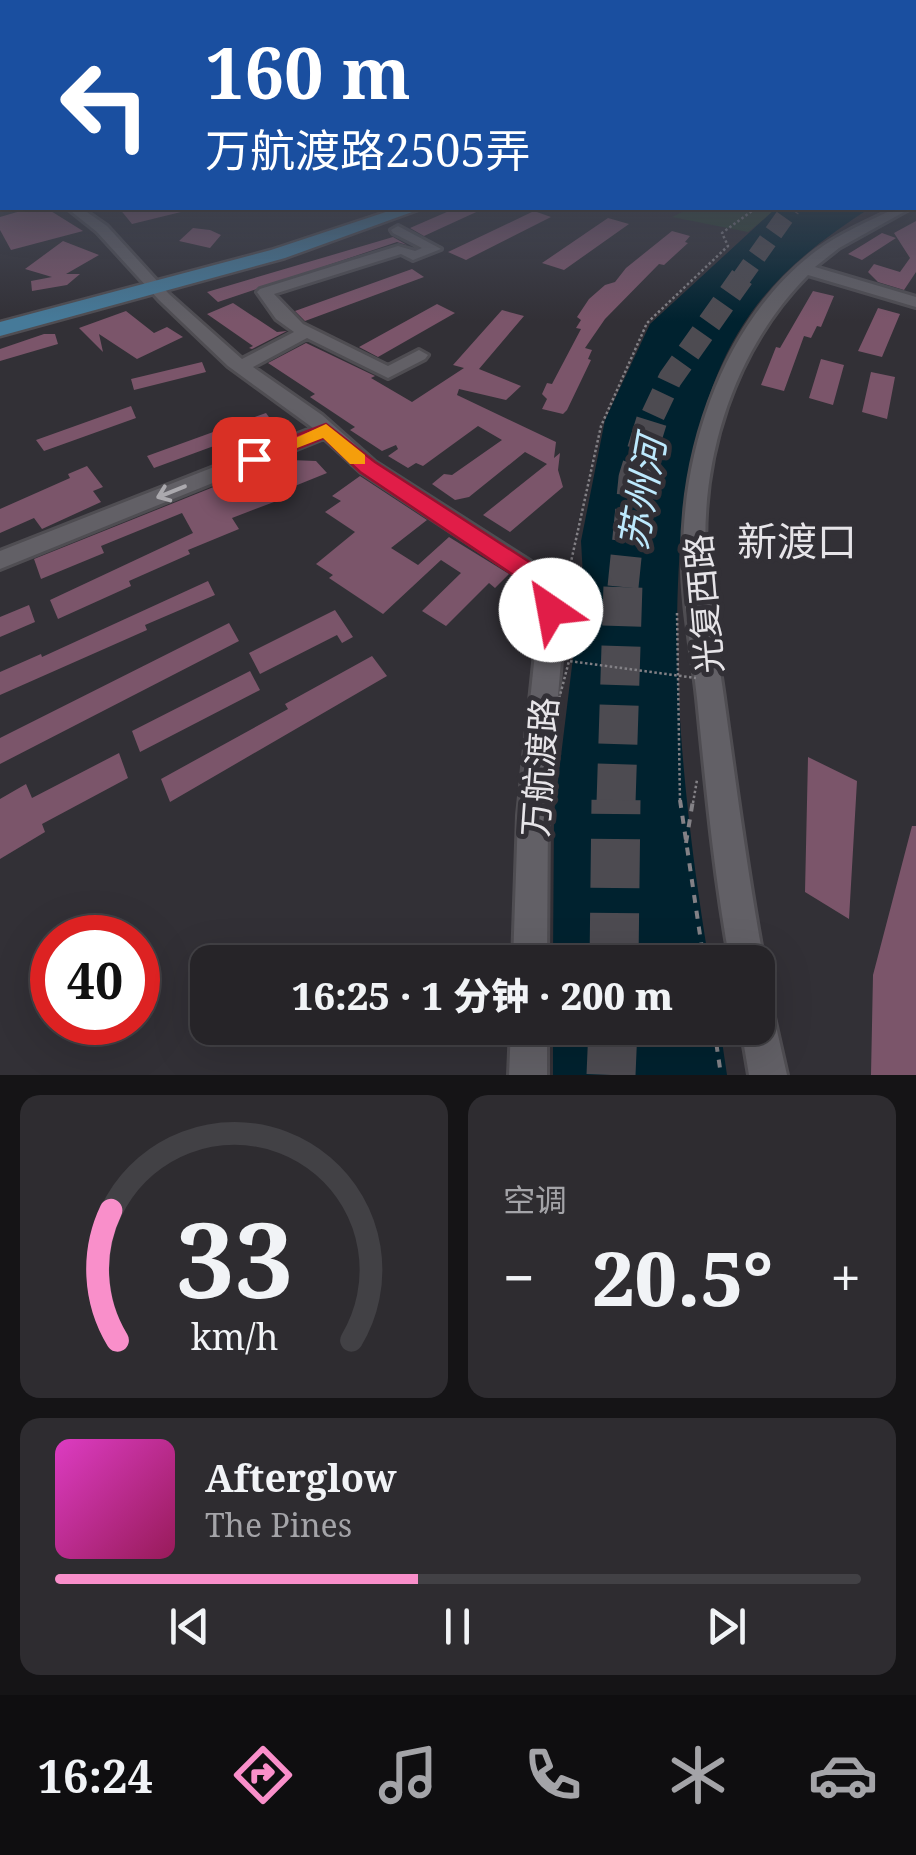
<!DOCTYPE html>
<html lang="zh">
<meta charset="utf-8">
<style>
:root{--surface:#262428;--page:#2e2c30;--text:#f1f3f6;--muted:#a4a4a8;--line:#424145;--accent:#f98fca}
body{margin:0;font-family:"Noto Serif","Noto Sans SC",serif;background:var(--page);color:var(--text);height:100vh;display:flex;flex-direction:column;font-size:38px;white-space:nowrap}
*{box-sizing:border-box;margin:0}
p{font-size:32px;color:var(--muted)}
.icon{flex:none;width:55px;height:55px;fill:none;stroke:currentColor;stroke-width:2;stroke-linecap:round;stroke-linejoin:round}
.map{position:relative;height:1075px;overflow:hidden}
.details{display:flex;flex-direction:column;gap:20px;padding:20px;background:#151416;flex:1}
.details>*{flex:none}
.top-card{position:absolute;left:0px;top:0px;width:918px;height:210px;box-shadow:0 10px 40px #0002,0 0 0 2px var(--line);background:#1a4fa0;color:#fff;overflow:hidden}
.speed{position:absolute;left:30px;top:915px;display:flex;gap:20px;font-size:50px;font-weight:700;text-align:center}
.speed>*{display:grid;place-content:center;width:130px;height:130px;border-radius:50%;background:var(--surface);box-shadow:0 10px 40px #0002,0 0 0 2px var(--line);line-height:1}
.speed .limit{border:15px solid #d22;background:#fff;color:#111}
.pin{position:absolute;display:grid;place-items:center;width:85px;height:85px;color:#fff;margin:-42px;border-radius:20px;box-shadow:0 5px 15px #0006}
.me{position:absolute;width:110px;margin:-55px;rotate:327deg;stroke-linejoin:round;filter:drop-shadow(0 0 8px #0008)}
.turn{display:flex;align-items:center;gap:35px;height:210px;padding:0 40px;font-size:45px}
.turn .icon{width:130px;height:130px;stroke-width:2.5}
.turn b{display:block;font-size:70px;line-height:85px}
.big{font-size:75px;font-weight:800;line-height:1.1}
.details .widget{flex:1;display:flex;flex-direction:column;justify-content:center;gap:15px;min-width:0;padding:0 35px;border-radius:20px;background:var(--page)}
.details .dial{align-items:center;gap:0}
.dial svg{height:260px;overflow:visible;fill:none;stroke:var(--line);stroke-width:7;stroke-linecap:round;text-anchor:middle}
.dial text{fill:var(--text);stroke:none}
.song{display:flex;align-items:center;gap:30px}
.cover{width:120px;height:120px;border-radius:15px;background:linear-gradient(135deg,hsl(310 70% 55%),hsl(330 70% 35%))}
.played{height:10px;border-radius:5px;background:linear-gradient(90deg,var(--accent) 45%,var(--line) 45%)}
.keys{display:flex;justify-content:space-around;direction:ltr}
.heat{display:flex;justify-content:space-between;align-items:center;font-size:55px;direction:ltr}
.details .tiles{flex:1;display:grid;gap:20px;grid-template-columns:1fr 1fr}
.widget:last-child{grid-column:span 2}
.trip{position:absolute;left:190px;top:945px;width:585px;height:100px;border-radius:20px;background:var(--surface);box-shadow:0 10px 40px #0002,0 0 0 2px var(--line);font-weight:800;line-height:100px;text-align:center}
.dock{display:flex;height:160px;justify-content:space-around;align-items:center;background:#0f0e10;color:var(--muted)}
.dock .icon{width:70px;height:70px}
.dock .selected{color:var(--accent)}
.dock b{font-size:45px;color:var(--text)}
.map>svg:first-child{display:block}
.green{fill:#2e4533}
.water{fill:#00222f}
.building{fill:#7b556a}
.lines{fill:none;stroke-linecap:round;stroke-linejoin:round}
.highway-tunnel-far4{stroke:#4d4b51;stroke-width:19;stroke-dasharray:19 10;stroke-linecap:butt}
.highway-tunnel-far3{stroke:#4d4b51;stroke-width:24;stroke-dasharray:24 12;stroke-linecap:butt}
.highway-tunnel-far2{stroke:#4d4b51;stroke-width:31;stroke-dasharray:31 15;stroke-linecap:butt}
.highway-tunnel-far1{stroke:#4d4b51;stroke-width:39;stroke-dasharray:39 20;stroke-linecap:butt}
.highway-tunnel{stroke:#4d4b51;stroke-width:49;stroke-dasharray:49 25;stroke-linecap:butt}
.minor-casing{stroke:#4f4d52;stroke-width:6}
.major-casing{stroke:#4f4d52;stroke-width:5}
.path-far1{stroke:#838186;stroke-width:2.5;stroke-dasharray:2.5 2.5;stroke-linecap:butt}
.path{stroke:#838186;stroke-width:4;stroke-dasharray:8 8;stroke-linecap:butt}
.minor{fill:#626066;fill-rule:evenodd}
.major{fill:#467a99;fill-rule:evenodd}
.path-bridge{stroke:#838186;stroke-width:2.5;stroke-dasharray:2.5 2.5;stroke-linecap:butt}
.oneway{stroke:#aba9ae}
.route{fill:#e11d48;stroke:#92132f;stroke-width:2.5}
.slow{fill:#f59e0b}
.labels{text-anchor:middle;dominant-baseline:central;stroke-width:10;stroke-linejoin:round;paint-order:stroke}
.street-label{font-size:35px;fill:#e6e4e8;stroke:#323036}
.water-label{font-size:38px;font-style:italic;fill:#bde9fd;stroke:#323036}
.quarter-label{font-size:40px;fill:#e6e4e8;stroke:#323036}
</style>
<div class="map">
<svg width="916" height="1075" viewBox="0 0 916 1075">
<rect width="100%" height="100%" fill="#323036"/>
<path class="green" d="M 691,208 L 778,208 L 748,232 L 672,217 Z"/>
<path class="water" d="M 776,208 L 870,208 C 824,238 783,268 751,313 C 639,468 680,783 709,962 L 553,962 L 554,813 L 583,576 L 581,541 L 605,420 L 650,324 Z
M 553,1028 L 720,1028 L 727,1075 L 553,1075 Z"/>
<path class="building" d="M 31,208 L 46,208 L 83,231 L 11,250 L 0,230 L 0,217 Z
M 119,208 L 180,208 L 181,212 L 132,224 Z
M 456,208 L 485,208 L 424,236 L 410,228 Z
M 534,211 L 551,217 L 466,260 L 448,252 Z
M 608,218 L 629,224 L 564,270 L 542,263 Z
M 916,221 L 916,272 L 904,290 L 878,282 L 868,272 L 874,264 L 900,272 L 910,258 L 894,233 Z
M 193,228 L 210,230 L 221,235 L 210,248 L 179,241 Z
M 672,231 L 690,236 L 685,242 L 688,243 L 664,265 L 659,264 L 605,319 L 585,348 L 592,350 L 588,359 L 591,360 L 567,410 L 563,414 L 542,409 L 547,399 L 542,394 L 547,383 L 552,384 L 581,329 L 576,328 L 581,320 L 577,317 L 589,299 L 605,285 L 615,282 L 626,268 Z
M 882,233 L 896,238 L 862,260 L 848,254 Z
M 393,237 L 407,245 L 397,242 L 218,302 L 207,292 Z
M 63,241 L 99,255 L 66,274 L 80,274 L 67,285 L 32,291 L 31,281 L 52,277 L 25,269 Z
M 412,269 L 424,277 L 305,321 L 295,311 Z
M 813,291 L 834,296 L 821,327 L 817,326 L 811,338 L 804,336 L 784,391 L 761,385 L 776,347 L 780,348 Z
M 233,303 L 277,332 L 287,331 L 252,349 L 249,348 L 253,346 L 207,314 Z
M 437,304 L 455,313 L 378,357 L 359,347 Z
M 878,308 L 900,314 L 882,357 L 858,351 Z
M 502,310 L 524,316 L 479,369 L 521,386 L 506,400 L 459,389 L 457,395 L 556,442 L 554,458 L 560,453 L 558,470 L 563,487 L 510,532 L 483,515 L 547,464 L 525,452 L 469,497 L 455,500 L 432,484 L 444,474 L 452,475 L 502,440 L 478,426 L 423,466 L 416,463 L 408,468 L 388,456 L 398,449 L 396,445 L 382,451 L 350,430 L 355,427 L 310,397 L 315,394 L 268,363 L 306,343 L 375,376 L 371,378 L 412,402 L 464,368 L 453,365 Z
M 126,311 L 154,333 L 167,327 L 183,337 L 137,359 L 99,334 L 103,352 L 79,328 Z
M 44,334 L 55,334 L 58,344 L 0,361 L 0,349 Z
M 821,359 L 844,365 L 833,405 L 809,398 Z
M 202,362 L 206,372 L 134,390 L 131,379 Z
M 871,372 L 895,377 L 887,419 L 862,412 Z
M 131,406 L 136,418 L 44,451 L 36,440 Z
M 266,413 L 274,424 L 154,468 L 147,456 Z
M 290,460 L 316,461 L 327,473 L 270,496 L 274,502 L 232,518 L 239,529 L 188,550 L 190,554 L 129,581 L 131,586 L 58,619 L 50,600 L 193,533 L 182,513 L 101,546 L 104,553 L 41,579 L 34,559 L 241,476 Z
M 87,466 L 103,487 L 93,491 L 101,502 L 42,529 L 34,518 L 0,533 L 0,509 L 70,478 L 68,474 Z
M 360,476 L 427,520 L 391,548 L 418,565 L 449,537 L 509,574 L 495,588 L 489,583 L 446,626 L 422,611 L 461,573 L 441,560 L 383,614 L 329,578 L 333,575 L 316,564 L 355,532 L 325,512 L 341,501 L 332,496 Z
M 208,581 L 215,595 L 145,625 L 147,630 L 0,695 L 0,672 L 41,654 L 42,657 Z
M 29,605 L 35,622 L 0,637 L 0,617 Z
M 335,610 L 353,637 L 342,643 L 337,635 L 260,674 L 249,653 Z
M 229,623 L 239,641 L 0,764 L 0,738 Z
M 372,656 L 387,676 L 170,802 L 161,779 L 288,709 L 285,704 Z
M 250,671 L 260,690 L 140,752 L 132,731 Z
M 119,753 L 128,778 L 42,824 L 45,832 L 0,859 L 0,799 L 26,784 L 32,798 Z
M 808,757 L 857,781 L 849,919 L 805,892 Z
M 912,826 L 916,826 L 916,1075 L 871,1075 L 873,975 Z"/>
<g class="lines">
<path class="highway-tunnel-far4" d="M 740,280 L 791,208"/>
<path class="highway-tunnel-far3" d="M 653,415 L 670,379 L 742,277"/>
<path class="highway-tunnel-far2" d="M 623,587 L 634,478 L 654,413"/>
<path class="highway-tunnel-far1" d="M 616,803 L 623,584"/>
<path class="highway-tunnel" d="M 614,962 L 616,800
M 611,1075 L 613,1028"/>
<defs>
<path id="minor" d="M 0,177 L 2,177 L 2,185 L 0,185 Z
M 67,208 L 81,208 L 107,226 L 169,294 L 242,359 L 294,332 L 276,319 L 257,292 L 260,289 L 398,246 L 415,251 L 422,248 L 393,233 L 391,230 L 398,226 L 441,249 L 413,260 L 401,254 L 274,294 L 303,324 L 388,366 L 419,350 L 428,355 L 425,359 L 388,378 L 307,338 L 253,367 L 322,415 L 375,462 L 530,561 L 545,573 L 557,592 L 564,625 L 548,815 L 547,962 L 513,962 L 518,815 L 538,625 L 534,593 L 514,573 L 361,472 L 324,438 L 0,569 L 0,551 L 313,428 L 228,366 L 159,300 L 97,232 Z
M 896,208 L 911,208 L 839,248 L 815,267 L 916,297 L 916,307 L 808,275 C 734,350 700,457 706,561 C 708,610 719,657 725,705 C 737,791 748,877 764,962 L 758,975 L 758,962 L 730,962 C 714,875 706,787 697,698 C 692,651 682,603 683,555 C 683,445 725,320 816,251 C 840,233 869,221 896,208 Z
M 758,999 L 771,1004 L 787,1075 L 749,1075 L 741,1028 L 758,1028 Z
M 511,1028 L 547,1028 L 547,1075 L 509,1075 Z"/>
<path id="major" d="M 398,208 L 423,208 L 285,258 L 0,336 L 0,322 L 271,250 Z"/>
</defs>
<use href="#minor" class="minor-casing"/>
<use href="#major" class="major-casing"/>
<path class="path-far1" d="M 565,589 L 601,426 L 647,323 L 728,246 L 722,233 L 756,208
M 677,613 L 680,803
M 693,803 L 697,780"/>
<path class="path" d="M 680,800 L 704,962
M 686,843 L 693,800
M 714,1028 L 721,1075"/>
<use href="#minor" class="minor"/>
<use href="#major" class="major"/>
<path class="path-bridge" d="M 540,746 L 547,745 L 569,661 L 696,678"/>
</g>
<defs><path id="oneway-shaft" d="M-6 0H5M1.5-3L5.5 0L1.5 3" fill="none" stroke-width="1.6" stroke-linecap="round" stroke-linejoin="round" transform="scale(2.5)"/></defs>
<use class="oneway" href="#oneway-shaft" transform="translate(171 492) rotate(158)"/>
<linearGradient id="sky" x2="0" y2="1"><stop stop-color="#1c1a1e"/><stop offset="0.53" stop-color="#494e5d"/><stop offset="1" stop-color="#494e5d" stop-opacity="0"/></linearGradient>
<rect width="916" height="321" fill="url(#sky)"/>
<path class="route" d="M 326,424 L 375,462 L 548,574 C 557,587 568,601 560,617 L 542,617 L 531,587 L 360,472 L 324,438 L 254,466 L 244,459 L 247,454 Z"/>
<path class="slow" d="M 326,424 L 365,455 L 365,464 L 350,464 L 323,438 L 297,448 L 287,442 Z"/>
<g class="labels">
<g class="street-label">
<text transform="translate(703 604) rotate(-95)">光复西路</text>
<text transform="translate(539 767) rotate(-86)">万航渡路</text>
</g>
<g class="water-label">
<text transform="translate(641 493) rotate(-80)">苏州河</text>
</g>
<g class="quarter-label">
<text x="797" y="540">新渡口</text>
</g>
</g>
</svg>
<div class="speed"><div class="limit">40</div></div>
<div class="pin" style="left:254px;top:459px;background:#d93025"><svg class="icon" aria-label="arrive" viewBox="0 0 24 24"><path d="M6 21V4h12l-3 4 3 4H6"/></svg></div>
<svg class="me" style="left:551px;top:610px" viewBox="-20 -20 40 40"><circle r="19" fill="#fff"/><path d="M0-13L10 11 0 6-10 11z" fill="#e11d48"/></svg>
<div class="trip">16:25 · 1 分钟 · 200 m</div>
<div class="top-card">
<div class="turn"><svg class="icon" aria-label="left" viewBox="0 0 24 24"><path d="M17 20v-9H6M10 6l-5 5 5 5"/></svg><div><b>160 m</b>万航渡路2505弄</div></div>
</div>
</div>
<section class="details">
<div class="tiles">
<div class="widget dial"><svg viewBox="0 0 100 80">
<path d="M14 69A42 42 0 1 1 86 69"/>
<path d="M14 69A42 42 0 0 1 12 29" stroke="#f98fca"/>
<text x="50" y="56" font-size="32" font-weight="700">33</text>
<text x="50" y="72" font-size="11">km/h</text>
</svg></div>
<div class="widget"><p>空调</p>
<div class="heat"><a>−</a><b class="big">20.5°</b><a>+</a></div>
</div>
<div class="widget">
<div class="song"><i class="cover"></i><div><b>Afterglow</b><p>The Pines</p></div></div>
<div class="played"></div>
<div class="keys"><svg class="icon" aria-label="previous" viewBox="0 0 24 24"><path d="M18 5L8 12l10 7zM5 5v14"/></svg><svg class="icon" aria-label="pause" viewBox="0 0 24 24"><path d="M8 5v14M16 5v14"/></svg><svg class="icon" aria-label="next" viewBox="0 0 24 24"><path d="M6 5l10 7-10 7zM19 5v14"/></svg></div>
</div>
</div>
</section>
<nav class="dock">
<b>16:24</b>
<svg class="icon selected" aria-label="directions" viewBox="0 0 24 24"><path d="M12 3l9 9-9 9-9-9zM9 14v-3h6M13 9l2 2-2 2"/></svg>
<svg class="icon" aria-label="music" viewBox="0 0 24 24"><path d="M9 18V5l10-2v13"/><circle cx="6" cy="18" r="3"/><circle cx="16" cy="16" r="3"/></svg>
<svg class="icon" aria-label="phone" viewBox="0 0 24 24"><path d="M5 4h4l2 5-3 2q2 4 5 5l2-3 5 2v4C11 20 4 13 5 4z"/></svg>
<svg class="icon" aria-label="climate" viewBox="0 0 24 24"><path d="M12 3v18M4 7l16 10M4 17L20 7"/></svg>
<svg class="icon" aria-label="car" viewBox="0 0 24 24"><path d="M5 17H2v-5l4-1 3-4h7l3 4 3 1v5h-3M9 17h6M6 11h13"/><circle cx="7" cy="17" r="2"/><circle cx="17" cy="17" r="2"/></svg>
</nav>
